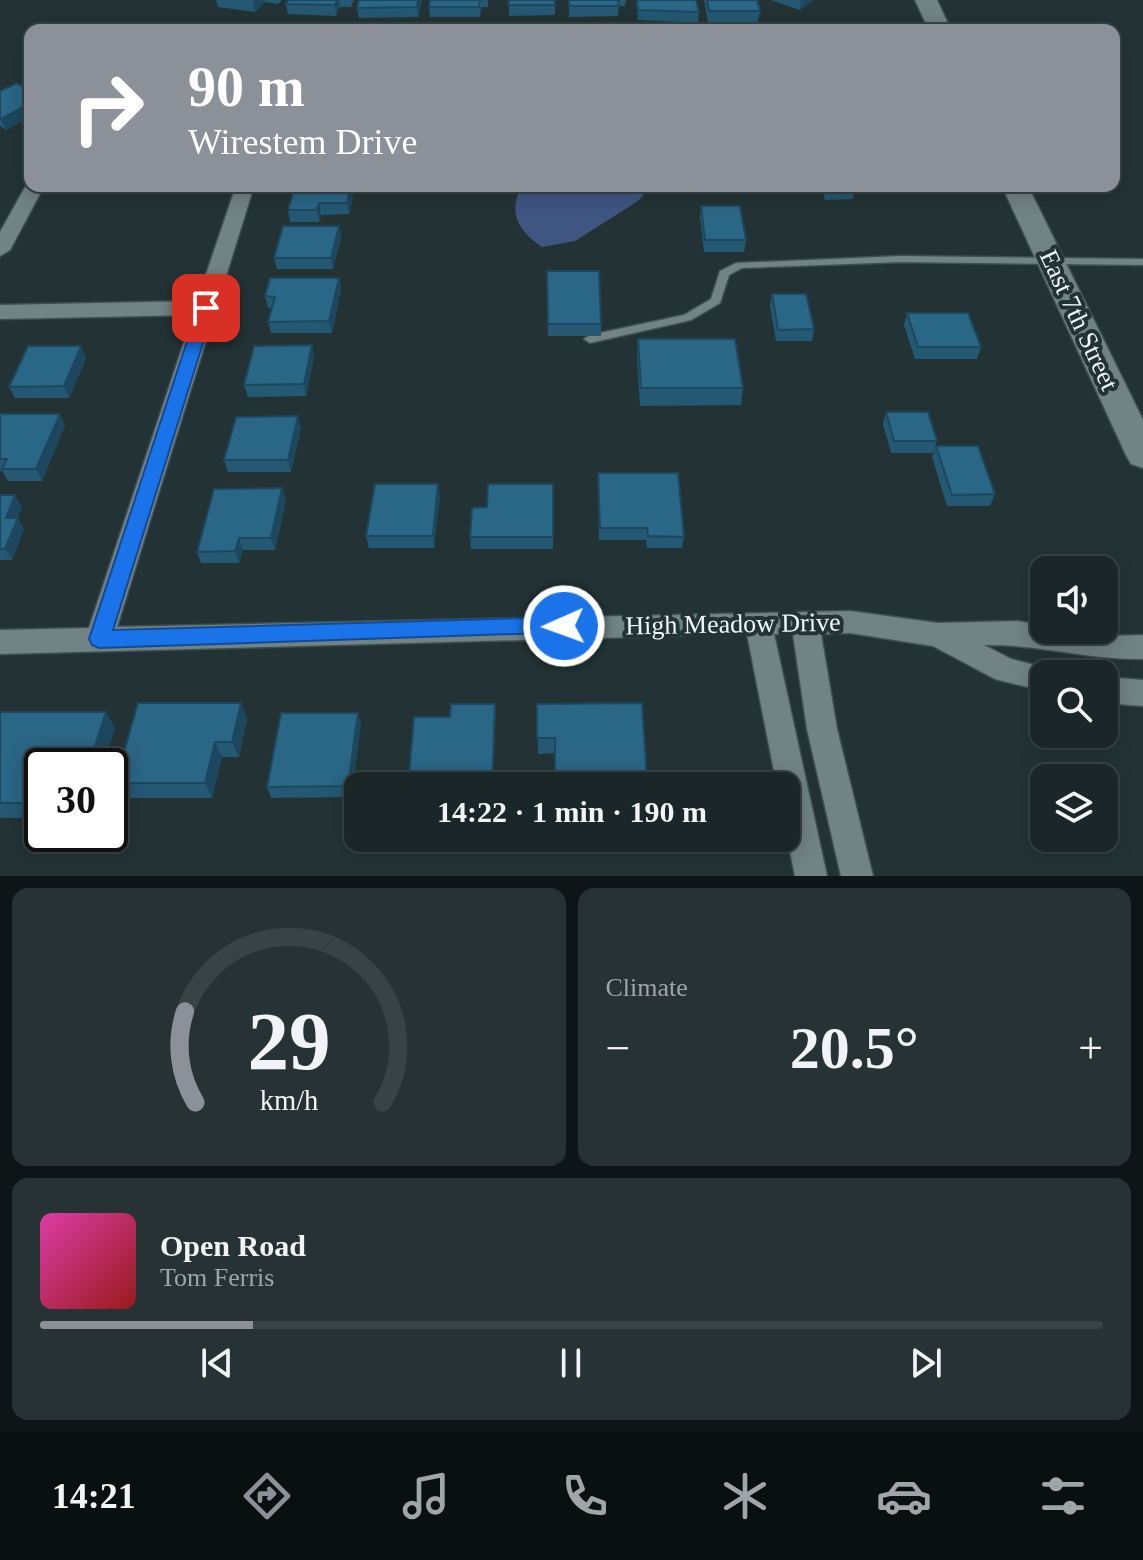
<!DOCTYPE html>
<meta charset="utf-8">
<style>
:root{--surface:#1a2628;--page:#273234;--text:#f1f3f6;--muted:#9fa5a8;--line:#384345;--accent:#8c9099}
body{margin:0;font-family:Georgia,serif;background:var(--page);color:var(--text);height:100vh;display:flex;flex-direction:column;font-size:30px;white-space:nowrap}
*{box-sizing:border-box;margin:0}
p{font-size:26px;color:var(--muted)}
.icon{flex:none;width:44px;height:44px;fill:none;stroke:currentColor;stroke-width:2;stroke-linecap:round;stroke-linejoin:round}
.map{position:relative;height:876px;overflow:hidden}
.details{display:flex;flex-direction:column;gap:12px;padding:12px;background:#0e1516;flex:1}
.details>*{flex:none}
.banner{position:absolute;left:24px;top:24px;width:1096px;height:168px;border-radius:16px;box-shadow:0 4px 20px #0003,0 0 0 2px var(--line);background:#8c9099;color:#fff;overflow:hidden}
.buttons{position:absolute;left:1030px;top:556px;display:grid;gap:16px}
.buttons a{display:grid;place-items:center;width:88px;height:88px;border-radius:16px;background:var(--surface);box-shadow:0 4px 20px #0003,0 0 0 2px var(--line);font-size:40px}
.speed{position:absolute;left:24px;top:748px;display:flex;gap:16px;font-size:40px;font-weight:700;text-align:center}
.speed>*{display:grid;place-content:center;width:104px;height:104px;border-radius:50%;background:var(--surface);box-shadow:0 4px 20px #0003,0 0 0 2px var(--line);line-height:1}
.speed .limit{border:4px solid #111;border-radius:12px;background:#fff;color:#111}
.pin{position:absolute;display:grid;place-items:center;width:68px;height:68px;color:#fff;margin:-34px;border-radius:16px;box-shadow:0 4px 12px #0006}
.me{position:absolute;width:88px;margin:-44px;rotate:268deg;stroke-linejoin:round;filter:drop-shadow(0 0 6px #0008)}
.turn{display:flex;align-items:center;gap:28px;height:168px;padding:0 32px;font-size:36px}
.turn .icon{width:104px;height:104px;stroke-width:2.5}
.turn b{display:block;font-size:56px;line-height:68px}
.big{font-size:60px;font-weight:700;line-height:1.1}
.details .tile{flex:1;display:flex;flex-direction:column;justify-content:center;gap:12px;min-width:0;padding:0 28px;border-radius:16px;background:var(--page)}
.details .dial{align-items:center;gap:0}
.dial svg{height:208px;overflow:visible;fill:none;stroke:var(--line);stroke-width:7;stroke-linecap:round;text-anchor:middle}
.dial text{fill:var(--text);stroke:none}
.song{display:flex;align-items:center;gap:24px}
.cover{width:96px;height:96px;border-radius:12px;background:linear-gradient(135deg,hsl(320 70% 55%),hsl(0 70% 35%))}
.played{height:8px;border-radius:4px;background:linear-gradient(90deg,var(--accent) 20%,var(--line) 20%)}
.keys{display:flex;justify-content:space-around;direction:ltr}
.heat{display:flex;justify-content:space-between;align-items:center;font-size:44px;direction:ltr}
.details .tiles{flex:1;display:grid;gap:12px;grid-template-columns:1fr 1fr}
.tile:last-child{grid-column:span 2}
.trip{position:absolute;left:344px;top:772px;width:456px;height:80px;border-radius:16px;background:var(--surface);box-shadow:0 4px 20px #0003,0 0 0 2px var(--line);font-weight:700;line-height:80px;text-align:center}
.dock{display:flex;height:128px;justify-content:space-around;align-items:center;background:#0a0f10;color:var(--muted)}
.dock .icon{width:56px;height:56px}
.dock .current{color:var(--accent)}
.dock b{font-size:36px;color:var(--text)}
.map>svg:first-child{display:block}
.water{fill:#3f5683}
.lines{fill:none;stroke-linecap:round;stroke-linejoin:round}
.lane-casing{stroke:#414f51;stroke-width:3}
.street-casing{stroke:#414f51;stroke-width:3}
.secondary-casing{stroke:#414f51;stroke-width:3}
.lane{fill:#718385;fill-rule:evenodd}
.street{fill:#718385;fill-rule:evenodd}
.secondary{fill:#718385;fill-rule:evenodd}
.wall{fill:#245873}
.shaded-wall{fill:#1d475e}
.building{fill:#2a6686;stroke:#1d475e;stroke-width:2}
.route{fill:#1a73e8;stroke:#114b97;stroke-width:2}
.labels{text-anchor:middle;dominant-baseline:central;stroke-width:8;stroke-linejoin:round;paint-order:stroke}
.street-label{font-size:26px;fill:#edf7f8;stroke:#233335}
</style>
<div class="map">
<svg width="1143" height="876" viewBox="0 0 1143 876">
<rect width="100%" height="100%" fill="#233335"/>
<path class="water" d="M 522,186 L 652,186 L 638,201 L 575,241 L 542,247 C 519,232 507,213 522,186 Z"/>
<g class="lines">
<defs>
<path id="lane" d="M 901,256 L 1143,259 L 1143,265 L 901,262 L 742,268 L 729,275 L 720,303 L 691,320 L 590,343 L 584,339 L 590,335 L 684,315 L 711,299 L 720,271 L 736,263 Z"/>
<path id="street" d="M 28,182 L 30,186 L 44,186 L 10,250 L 0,256 L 0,232 Z
M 236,186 L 254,186 L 117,627 L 850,611 L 938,623 L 1018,621 L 1044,626 L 1044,630 L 1107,636 L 1143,635 L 1143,659 C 1089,660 1038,644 984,645 L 1011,659 L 1054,670 L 1056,674 L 1044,674 L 1044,691 L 995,679 L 933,646 L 850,633 L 821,634 L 837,729 L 873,876 L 841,876 L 807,729 L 793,634 L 774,634 L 827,876 L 795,876 L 786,832 L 786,786 L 777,786 L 747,634 L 0,654 L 0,630 L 89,628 L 193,315 L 0,319 L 0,305 L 197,301 Z
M 1104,677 L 1143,680 L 1143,706 L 1104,703 Z"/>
<path id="secondary" d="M 915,0 L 937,0 L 951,30 L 929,30 Z
M 1002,186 L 1028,186 L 1143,420 L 1143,468 L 1131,464 L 1126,455 Z"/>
</defs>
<use href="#lane" class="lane-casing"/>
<use href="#street" class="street-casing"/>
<use href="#secondary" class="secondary-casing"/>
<use href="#lane" class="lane"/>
<use href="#street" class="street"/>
<use href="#secondary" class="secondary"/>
</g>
<path class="wall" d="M 216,0 L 282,0 L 278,4 L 265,2 L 255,12 L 218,7 Z
M 288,0 L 354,0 L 351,7 L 340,7 L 336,16 L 288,14 L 286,4 Z
M 422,0 L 418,17 L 359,18 L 357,8 Z
M 430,0 L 488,0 L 488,7 L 481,7 L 480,17 L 430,17 L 429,7 Z
M 509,0 L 555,0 L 555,15 L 509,16 Z
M 569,0 L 626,0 L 625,6 L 619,6 L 618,16 L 569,17 Z
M 636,0 L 696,0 L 699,12 L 698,23 L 638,20 Z
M 704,0 L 757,0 L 760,11 L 758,22 L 708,22 Z
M 771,0 L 813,0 L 800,10 Z
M 30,90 L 30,120 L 27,119 L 6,130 L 0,126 L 0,91 Z
M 355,186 L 349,214 L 321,215 L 319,222 L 290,222 L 288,210 Z
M 821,186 L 855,186 L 853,199 L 825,200 Z
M 701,206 L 746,240 L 744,252 L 704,252 L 700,217 Z
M 339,226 L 341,238 L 333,269 L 277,269 L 274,258 Z
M 547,271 L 601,324 L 601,336 L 548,336 Z
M 339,278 L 341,290 L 332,333 L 271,333 L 268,322 L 272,308 L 268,308 L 265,296 Z
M 772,294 L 814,329 L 812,341 L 776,341 L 770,306 Z
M 907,313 L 981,347 L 977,359 L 915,359 L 904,325 Z
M 638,339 L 743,388 L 741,405 L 640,406 L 637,357 Z
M 314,357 L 306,396 L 248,397 L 244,385 Z
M 86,358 L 69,398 L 15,398 L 9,387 Z
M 886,412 L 937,441 L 933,453 L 891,453 L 883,424 Z
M 0,414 L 65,425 L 42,481 L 8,481 L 2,471 L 0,471 Z
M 301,428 L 291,472 L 228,472 L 224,460 Z
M 936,446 L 995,494 L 990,506 L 947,506 L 932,457 Z
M 553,484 L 553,549 L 471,549 L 470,537 L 487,507 Z
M 598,485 L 684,537 L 682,548 L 647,548 L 646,540 L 599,540 Z
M 282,488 L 286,500 L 275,550 L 243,550 L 239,563 L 201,563 L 197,552 Z
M 0,495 L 22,507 L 17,518 L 24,529 L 12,560 L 0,560 Z
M 440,495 L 434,548 L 369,548 L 366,536 Z
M 241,703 L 247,719 L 239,757 L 222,757 L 212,798 L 124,798 L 115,783 Z
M 537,704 L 647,779 L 646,786 L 555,786 L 555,753 L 538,754 Z
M 0,712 L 115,728 L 103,766 L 42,766 L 42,808 L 41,808 L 38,818 L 1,818 L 0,817 Z
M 361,724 L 351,797 L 271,798 L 267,787 Z"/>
<path class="shaded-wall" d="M 254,0 L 264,0 L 265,2 L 255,12 L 253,2 Z
M 337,0 L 339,0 L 340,7 L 336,16 L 335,5 Z
M 418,0 L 422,0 L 418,17 L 417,7 Z
M 801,0 L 813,0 L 800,10 Z
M 23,107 L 27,119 L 6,130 L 1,119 Z
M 351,186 L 355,186 L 349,214 L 347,203 Z
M 319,203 L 321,215 L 319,222 L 317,210 Z
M 339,226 L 341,238 L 333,269 L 331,258 Z
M 339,278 L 341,290 L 332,333 L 329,321 Z
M 312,345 L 314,357 L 306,396 L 304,384 Z
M 81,346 L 86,358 L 69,398 L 64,386 Z
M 60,414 L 65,425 L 42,481 L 36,469 Z
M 298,416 L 301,428 L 291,472 L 288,460 Z
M 438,484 L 440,495 L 434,548 L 433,536 Z
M 282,488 L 286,500 L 275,550 L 271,538 Z
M 15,495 L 22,507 L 12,530 L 6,518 Z
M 18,518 L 24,529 L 12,560 L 5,549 Z
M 239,538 L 243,550 L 239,563 L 235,551 Z
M 241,703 L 247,719 L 239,757 L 232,742 Z
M 495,704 L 496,715 L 493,786 L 492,786 Z
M 106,712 L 115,728 L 103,766 L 101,766 L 93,752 Z
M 358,713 L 361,724 L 351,797 L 348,786 Z
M 215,742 L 222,757 L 212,798 L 205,783 Z
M 74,752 L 83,766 L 70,766 Z
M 30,793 L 41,808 L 38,818 L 27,803 Z"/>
<path class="building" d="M 288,0 L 337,0 L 335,5 L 286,4 Z
M 359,0 L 418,0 L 417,7 L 357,8 Z
M 430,0 L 480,0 L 479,7 L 429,7 Z
M 509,0 L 555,0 L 555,5 L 508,5 Z
M 569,0 L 618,0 L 619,6 L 569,6 Z
M 637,0 L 696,0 L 699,12 L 638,10 Z
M 707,0 L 757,0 L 760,11 L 709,11 Z
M 17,83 L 30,90 L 30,108 L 27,109 L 23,107 L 1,119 L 0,118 L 0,91 Z
M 295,186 L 351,186 L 347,203 L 319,203 L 317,210 L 288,210 Z
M 826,186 L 855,186 L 855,188 L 827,188 Z
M 701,206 L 740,206 L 746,240 L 705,240 Z
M 283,226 L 339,226 L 331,258 L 274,258 Z
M 547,271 L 599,271 L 601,324 L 548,324 Z
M 270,278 L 339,278 L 329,321 L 268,322 L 275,297 L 265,296 Z
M 772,294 L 806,294 L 814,329 L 778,330 Z
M 907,313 L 968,313 L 981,347 L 918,347 Z
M 638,339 L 735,339 L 743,388 L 641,388 Z
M 312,345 L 304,384 L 244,385 L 254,346 Z
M 28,346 L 81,346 L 64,386 L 9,387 Z
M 886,412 L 928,412 L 937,441 L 894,441 Z
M 0,414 L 60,414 L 36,469 L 2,469 L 7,459 L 0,459 Z
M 298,416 L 288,460 L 224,460 L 236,417 Z
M 936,446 L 978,446 L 995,494 L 952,495 Z
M 598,473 L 678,473 L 684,537 L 648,536 L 647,528 L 600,528 Z
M 375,484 L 438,484 L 433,536 L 366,536 Z
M 488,484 L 553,484 L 553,537 L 470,537 L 472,508 L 487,507 Z
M 282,488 L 271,538 L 239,538 L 235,551 L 197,552 L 214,489 Z
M 0,495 L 15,495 L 6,518 L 18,518 L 5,549 L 0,549 Z
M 138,703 L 241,703 L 232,742 L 215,742 L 205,783 L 115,783 Z
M 642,703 L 647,779 L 555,780 L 555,738 L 537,738 L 537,704 Z
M 451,704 L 495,704 L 492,786 L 408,786 L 414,717 L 450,717 Z
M 0,712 L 106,712 L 93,752 L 74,752 L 70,766 L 42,766 L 42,793 L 30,793 L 27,803 L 0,803 Z
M 281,713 L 358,713 L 348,786 L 267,787 Z"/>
<path class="route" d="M 206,302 L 214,308 L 113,630 L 564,617 L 575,626 L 572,632 L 99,648 L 92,645 L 89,639 L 198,308 Z"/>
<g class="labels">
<g class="street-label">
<text transform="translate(1079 320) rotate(65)">East 7th Street</text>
<text transform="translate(733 624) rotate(-1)">High Meadow Drive</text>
</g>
</g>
</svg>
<div class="buttons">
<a><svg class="icon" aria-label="sound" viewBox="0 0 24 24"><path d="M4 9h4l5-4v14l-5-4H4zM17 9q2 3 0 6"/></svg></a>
<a><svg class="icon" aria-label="search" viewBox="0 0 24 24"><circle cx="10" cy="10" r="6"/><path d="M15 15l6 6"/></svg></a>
<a><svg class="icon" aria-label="layers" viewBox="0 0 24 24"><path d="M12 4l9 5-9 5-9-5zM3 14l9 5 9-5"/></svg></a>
</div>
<div class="speed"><div class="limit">30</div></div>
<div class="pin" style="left:206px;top:308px;background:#d93025"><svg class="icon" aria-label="arrive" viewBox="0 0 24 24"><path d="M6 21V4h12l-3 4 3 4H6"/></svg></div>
<svg class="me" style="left:564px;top:626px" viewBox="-20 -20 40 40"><circle r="17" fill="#1a73e8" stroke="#fff" stroke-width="3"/><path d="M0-11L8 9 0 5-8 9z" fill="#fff"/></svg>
<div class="trip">14:22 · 1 min · 190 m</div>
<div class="banner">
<div class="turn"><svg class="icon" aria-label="right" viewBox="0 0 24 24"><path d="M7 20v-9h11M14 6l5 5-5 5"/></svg><div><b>90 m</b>Wirestem Drive</div></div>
</div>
</div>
<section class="details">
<div class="tiles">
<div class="tile dial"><svg viewBox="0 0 100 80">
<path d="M14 69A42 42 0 1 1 86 69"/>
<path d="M14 69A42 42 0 0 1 10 34" stroke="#8c9099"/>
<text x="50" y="56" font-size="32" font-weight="700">29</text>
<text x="50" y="72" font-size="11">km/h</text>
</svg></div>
<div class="tile"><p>Climate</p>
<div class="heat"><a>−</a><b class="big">20.5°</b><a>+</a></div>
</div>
<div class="tile">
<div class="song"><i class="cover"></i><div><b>Open Road</b><p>Tom Ferris</p></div></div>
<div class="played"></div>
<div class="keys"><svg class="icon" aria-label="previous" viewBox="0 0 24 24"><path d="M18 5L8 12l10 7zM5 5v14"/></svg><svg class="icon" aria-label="pause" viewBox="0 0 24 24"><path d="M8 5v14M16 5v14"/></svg><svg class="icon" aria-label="next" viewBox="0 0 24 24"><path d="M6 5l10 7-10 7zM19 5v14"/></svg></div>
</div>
</div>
</section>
<nav class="dock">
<b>14:21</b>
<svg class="icon current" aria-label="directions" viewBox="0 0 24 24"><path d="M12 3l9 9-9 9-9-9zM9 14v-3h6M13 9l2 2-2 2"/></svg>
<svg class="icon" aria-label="music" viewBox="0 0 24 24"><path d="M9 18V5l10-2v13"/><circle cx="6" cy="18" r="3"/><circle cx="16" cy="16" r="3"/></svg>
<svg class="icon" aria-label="phone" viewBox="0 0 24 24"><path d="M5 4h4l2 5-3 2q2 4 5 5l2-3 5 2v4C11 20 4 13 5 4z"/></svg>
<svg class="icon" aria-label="climate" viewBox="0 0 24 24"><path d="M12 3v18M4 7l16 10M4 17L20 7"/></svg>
<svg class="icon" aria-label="car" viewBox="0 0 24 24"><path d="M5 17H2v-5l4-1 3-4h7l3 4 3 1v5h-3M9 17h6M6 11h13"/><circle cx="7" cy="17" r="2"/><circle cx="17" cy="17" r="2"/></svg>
<svg class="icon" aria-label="filters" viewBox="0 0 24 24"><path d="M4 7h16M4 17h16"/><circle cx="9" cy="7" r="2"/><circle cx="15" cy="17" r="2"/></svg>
</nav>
